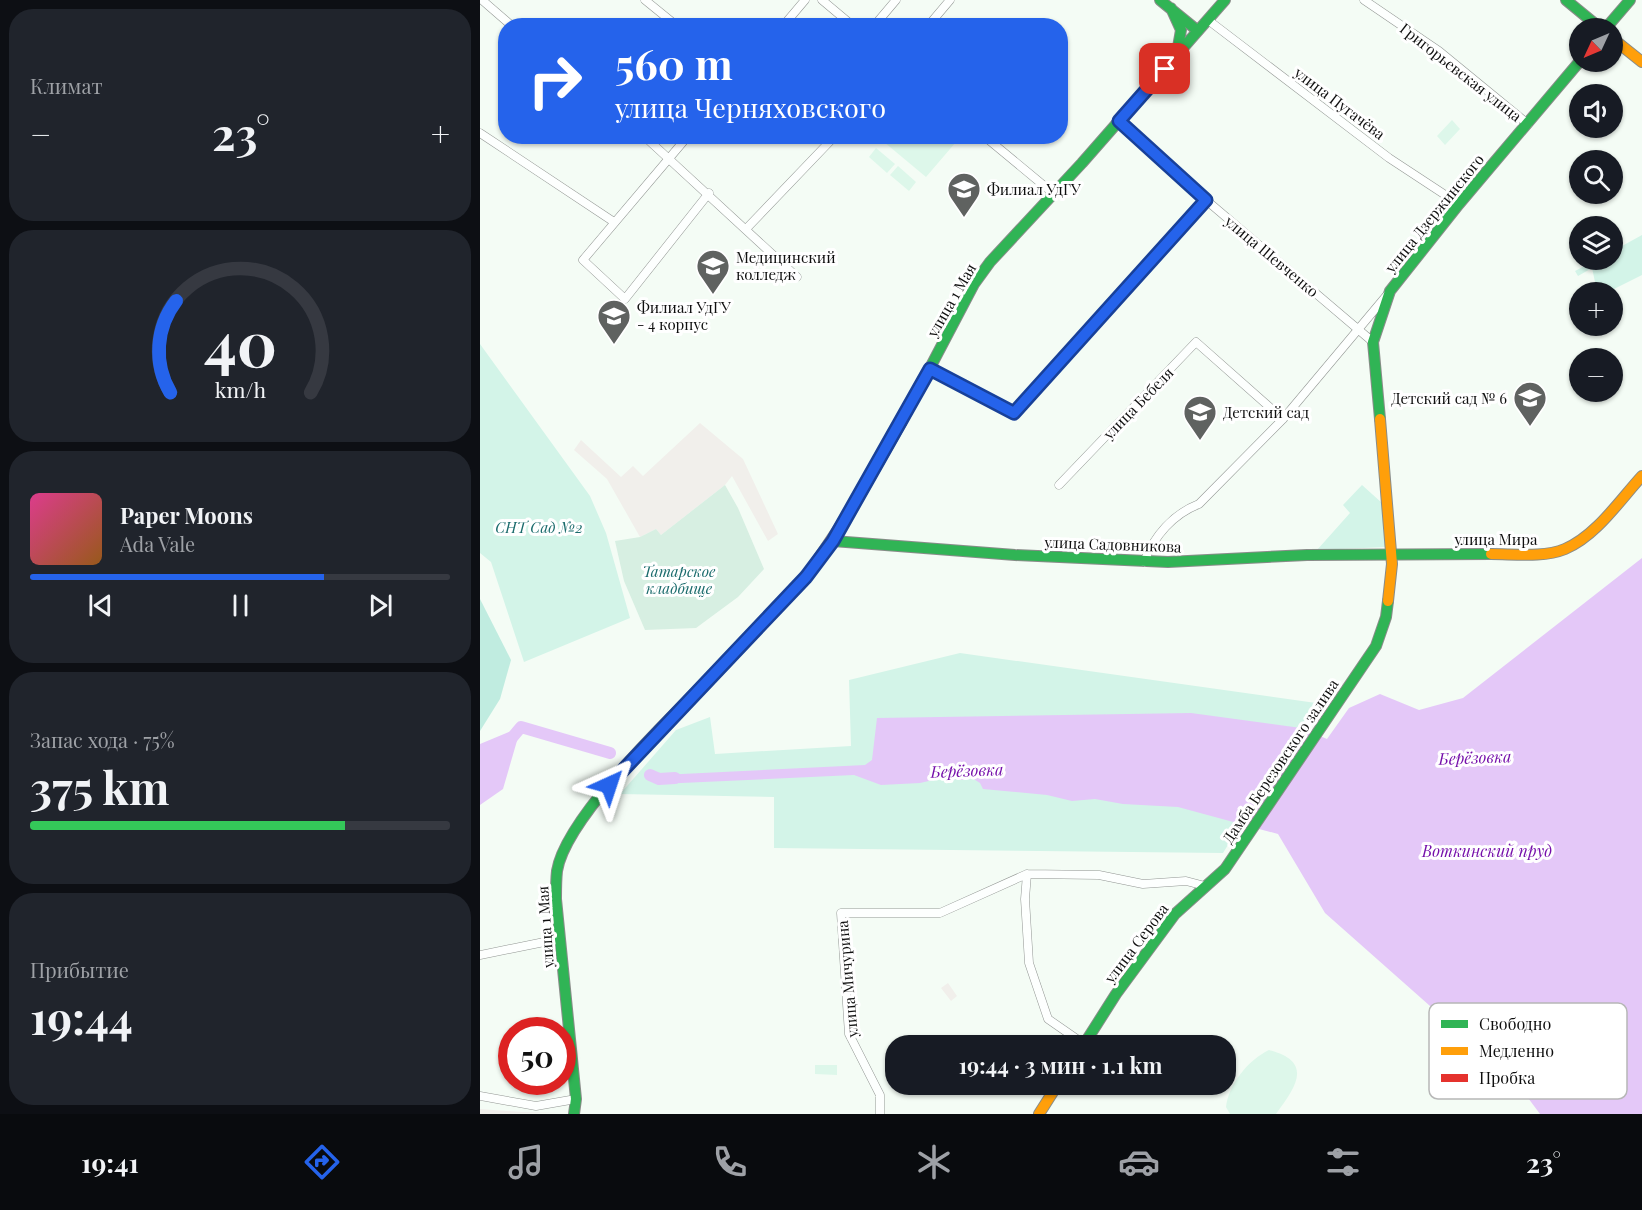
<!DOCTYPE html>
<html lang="ru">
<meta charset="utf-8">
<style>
:root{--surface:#171b24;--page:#20242c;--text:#f1f3f6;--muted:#9ea1a6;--line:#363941;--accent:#2563eb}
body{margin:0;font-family:"Playfair Display",serif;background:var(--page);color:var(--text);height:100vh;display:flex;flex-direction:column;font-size:22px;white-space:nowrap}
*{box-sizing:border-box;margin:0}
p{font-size:20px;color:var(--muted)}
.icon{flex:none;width:33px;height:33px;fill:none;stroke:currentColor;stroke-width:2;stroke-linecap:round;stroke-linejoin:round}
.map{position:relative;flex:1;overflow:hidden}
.side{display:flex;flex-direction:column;gap:9px;padding:9px;background:#0d0f14;width:480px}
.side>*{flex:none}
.top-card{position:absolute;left:18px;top:18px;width:570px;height:126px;border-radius:24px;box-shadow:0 2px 4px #0004;background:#2563eb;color:#fff;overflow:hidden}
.needle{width:39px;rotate:226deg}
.fabs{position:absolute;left:1089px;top:18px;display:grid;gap:12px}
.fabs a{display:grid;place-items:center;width:54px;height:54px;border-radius:50%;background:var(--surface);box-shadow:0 2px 4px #0004;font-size:30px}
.speed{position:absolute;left:18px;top:1017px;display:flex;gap:12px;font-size:30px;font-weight:700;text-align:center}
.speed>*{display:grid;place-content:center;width:78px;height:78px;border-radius:50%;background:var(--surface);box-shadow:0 2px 4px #0004;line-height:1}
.speed .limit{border:9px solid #d22;background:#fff;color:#111}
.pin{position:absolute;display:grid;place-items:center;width:51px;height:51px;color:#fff;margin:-26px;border-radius:12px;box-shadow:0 3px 9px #0006}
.me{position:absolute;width:66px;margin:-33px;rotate:42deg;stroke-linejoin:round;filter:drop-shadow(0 0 4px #0008)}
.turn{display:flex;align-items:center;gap:21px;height:126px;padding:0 18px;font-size:27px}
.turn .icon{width:78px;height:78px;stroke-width:2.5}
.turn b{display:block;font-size:42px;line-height:51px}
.big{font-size:45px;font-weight:700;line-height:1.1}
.side .tile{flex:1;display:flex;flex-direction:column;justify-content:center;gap:9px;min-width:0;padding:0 21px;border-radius:24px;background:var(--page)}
.side .dial{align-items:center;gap:0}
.dial svg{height:156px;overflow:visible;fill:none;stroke:var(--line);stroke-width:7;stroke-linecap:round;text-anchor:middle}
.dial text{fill:var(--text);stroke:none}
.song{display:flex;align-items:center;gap:18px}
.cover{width:72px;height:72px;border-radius:9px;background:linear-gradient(135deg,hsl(330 70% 55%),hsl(30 70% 35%))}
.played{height:6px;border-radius:3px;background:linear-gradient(90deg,var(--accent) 70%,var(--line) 70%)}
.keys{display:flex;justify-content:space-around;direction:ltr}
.heat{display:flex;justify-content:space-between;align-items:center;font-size:33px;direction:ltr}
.charge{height:9px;border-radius:4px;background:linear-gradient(90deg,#34c759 75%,var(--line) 0)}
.trip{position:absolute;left:405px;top:1035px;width:351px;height:60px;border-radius:24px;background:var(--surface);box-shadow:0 2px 4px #0004;font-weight:700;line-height:60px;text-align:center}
.dock{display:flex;height:96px;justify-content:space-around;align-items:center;background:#090b0e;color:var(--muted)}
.dock .icon{width:42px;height:42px}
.dock .on{color:var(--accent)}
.dock b{font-size:27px;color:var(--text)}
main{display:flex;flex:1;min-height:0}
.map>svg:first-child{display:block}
.industrial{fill:#f1efeb}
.green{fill:#d3f4e8}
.forest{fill:#c0ece0}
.cemetery{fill:#d7efe2}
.pitch{fill:#ddf7ea}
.water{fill:#e4c8f8}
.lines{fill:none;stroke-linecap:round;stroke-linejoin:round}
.river{stroke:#e4c8f8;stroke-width:12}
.street-casing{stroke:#929693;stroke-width:9}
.fast-casing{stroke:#898c89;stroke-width:12}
.slow-casing{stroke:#898c89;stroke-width:12}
.jam-casing{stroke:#898c89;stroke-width:12}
.street{stroke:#fdfffe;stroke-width:8}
.fast{stroke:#30b455;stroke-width:10}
.slow{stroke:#ff9f0a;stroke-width:10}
.jam{stroke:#e5322d;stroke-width:10}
.route-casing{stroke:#184099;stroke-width:15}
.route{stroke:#2563eb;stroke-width:10}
.labels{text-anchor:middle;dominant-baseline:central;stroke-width:6;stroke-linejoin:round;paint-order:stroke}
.street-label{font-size:15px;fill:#0f0f0f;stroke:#fff}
.poi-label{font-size:15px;fill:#0f0f0f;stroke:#fff;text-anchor:start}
.park-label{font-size:15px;font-style:italic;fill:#1a6b6c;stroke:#fff}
.water-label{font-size:16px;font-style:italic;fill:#750faa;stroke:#fff}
.key{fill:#fff;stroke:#b7b7b7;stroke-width:1.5}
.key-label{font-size:16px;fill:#0f0f0f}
</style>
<main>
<section class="side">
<div class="tile"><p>Климат</p>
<div class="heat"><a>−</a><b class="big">23°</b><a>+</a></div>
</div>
<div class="tile dial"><svg viewBox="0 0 100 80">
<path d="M14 69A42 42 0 1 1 86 69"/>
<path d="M14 69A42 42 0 0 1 17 22" stroke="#2563eb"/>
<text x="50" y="56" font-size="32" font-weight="700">40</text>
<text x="50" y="72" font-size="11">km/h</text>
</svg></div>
<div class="tile">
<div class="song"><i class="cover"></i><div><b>Paper Moons</b><p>Ada Vale</p></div></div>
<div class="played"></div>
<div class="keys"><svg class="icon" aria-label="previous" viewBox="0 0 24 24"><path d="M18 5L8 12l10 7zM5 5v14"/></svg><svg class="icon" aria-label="pause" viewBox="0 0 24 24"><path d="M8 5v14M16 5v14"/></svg><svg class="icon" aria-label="next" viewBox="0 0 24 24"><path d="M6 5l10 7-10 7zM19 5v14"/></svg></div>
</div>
<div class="tile"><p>Запас хода · 75%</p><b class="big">375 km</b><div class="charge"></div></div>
<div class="tile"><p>Прибытие</p><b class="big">19:44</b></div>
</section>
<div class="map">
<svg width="1162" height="1114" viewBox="0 0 1162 1114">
<rect width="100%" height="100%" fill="#f4fcf5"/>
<path class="industrial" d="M 220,423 L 263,459 L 298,534 L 288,541 L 252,476 L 245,485 L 181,535 L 176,529 L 160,537 L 127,479 L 94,450 L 101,440 L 141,477 L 153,466 L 163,476 Z
M 468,983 L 477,996 L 471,1001 L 461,988 Z
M 0,1109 L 42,1112 L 83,1113 L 0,1114 Z"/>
<path class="green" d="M 1162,235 L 1162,275 L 1130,291 L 1115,282 L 1112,268 L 1098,276 L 1095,271 L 1116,260 L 1132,260 L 1133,251 Z
M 0,344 L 110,496 L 126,533 L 150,618 L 44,662 L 11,562 L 0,553 Z
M 882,485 L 902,503 L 906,547 L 837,550 L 870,513 L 863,505 Z
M 480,653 L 836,703 L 743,853 L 294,848 L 294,797 L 140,794 L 196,730 L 230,717 L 235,754 L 371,746 L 369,680 Z"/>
<path class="forest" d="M 0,599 L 31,660 L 20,699 L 0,731 Z"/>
<path class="cemetery" d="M 245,485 L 258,508 L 284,569 L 258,597 L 216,628 L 165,630 L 144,581 L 135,541 L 160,537 L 176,529 L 181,535 Z"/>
<path class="pitch" d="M 972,120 L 980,129 L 965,145 L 957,136 Z
M 398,137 L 470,137 L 476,142 L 446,177 Z
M 396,148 L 415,164 L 407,173 L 389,157 Z
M 418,166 L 436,182 L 429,191 L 410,175 Z
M 789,1050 C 835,1062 815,1088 796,1114 L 750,1114 L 746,1107 C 749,1084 768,1060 789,1050 Z
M 335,1065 L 357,1065 L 357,1075 L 335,1074 Z"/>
<path class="water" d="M 1162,558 L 1162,1114 L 1060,1114 L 1037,1083 L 845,913 L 798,834 L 698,807 L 643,804 L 615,799 L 592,801 L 567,795 L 503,789 L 500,783 L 492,778 L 482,780 L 462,778 L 440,783 L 401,785 L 374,775 L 179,784 L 181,775 L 385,765 L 392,760 L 397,718 L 711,713 L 821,728 L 847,739 L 869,708 L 900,694 L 939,710 L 983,698 Z
M 41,727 L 23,789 L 0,805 L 0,744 Z"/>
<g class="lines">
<path class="river" d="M 31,739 L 41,727 L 130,753
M 170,775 L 179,779 L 195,778"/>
<defs>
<path id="street" d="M 2,0 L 32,26
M 165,0 L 197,26
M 342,0 L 373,26
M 884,0 L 959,51 L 1048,124
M 728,20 L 909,158 L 979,204
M 303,26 L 325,0
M 394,26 L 416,0
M 448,26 L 470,0
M 639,121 L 726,200 L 893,342
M 0,133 L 134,222
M 164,136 L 317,277
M 208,136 L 103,260 L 145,299 L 229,193
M 504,136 L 574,194
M 266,229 L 355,136
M 450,369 L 534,413 L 726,200
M 579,485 L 716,342 L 803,419
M 664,562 C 674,536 693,514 719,504 L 803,419 L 907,295
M 547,874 L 545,899 L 549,963 L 568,1019 L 604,1044
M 0,955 L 79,939
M 0,1096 L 56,1106 L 96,1099
M 400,1114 L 400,1095 L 369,1034 L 361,913 L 460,913 L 547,874 L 619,875 L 663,884 L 706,881 L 725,886"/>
<path id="fast" d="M 680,0 L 718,31
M 1086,0 L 1120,28
M 691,8 L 701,30 L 697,53
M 1126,28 L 1150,0
M 900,419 L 893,342 L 910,291 L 979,204 L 1100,61
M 421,423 L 494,284 L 510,262 L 602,163 L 745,0
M 353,541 L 535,555 L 688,562 L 827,555 L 1011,554
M 603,1046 L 636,994 L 695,914 L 745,869 L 896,646 L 906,617 L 908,601
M 94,1114 L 96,1099 L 76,899 C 76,890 76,880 77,871 C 86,814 204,705 247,661"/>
<path id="slow" d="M 1132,38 L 1162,62
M 900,419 L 912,564 L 908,601
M 1011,554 C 1034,554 1063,558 1085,549 C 1116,536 1140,500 1162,476
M 559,1114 L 578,1084"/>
<path id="jam" d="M 247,661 L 326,577 L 373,507 L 421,423"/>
</defs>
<use href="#street" class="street-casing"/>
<use href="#fast" class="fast-casing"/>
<use href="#slow" class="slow-casing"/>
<use href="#jam" class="jam-casing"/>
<use href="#street" class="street"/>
<use href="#fast" class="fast"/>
<use href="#slow" class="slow"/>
<use href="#jam" class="jam"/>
</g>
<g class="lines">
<defs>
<path id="route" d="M 129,785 L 326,577 L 353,541 L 450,369 L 534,413 L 726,200 L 639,121 L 685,69"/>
</defs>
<use href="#route" class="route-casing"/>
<use href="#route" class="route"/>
</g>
<defs>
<symbol id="university-pin" viewBox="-11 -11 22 30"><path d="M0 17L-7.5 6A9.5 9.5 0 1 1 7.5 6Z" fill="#5f6260" stroke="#fff"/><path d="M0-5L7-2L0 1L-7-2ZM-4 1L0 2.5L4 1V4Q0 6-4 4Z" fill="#fff"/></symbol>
<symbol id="school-pin" viewBox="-11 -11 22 30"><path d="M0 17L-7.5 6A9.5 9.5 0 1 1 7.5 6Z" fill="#5f6260" stroke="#fff"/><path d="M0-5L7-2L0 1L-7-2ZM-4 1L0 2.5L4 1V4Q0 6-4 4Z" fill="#fff"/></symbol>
</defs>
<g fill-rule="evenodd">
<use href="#university-pin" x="465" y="170" width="38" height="52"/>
<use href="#university-pin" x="214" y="247" width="38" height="52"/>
<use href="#university-pin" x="115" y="297" width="38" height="52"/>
<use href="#school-pin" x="1031" y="379" width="38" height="52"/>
<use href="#school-pin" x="701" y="393" width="38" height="52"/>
</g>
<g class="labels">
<g class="street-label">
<text transform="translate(981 72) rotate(38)">Григорьевская улица</text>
<text transform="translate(860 103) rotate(37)">улица Пугачёва</text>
<text transform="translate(954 213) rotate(-51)">улица Дзержинского</text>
<text transform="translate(792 256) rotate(40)">улица Шевченко</text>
<text transform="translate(471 300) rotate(-60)">улица 1 Мая</text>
<text transform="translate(658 403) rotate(-46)">улица Бебеля</text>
<text x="1016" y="539">улица Мира</text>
<text transform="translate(633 544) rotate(2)">улица Садовникова</text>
<text transform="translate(800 761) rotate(-56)">Дамба Березовского залива</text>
<text transform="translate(65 927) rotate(-94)">улица 1 Мая</text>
<text transform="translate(656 943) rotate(-53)">улица Серова</text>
<text transform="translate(367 979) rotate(-95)">улица Мичурина</text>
</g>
<g class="poi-label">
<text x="507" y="189">Филиал УдГУ</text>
<text x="256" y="257">Медицинский<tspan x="256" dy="17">колледж</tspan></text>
<text x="157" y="307">Филиал УдГУ<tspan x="157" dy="17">- 4 корпус</tspan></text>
<text x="1027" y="398" text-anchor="end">Детский сад № 6</text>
<text x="743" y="412">Детский сад</text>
</g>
<g class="park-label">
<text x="59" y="527">СНТ Сад №2</text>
<text x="199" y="571">Татарское<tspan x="199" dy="17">кладбище</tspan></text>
</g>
<g class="water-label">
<text transform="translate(995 757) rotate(-2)">Берёзовка</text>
<text transform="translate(487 770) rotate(-2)">Берёзовка</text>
<text x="1007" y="850">Воткинский пруд</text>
</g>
</g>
<rect x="949" y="1003" width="198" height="96" rx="9" class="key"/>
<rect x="961" y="1020" width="27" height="8" fill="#30b455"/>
<rect x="961" y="1047" width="27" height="8" fill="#ff9f0a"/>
<rect x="961" y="1074" width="27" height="8" fill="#e5322d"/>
<g class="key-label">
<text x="999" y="1030">Свободно</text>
<text x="999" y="1057">Медленно</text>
<text x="999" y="1084">Пробка</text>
</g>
</svg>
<div class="fabs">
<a><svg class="needle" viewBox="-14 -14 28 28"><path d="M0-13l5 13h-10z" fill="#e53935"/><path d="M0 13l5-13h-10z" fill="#9ea1a6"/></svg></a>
<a><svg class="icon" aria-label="sound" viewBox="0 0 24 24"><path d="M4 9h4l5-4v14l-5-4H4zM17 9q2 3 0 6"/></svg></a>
<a><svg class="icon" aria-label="search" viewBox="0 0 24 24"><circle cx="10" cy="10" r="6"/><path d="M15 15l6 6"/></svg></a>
<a><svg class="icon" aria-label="layers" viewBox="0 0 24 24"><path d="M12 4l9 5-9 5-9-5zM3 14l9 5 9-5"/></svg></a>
<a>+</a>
<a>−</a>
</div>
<div class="speed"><div class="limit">50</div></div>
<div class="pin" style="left:685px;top:69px;background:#d93025"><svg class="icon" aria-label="arrive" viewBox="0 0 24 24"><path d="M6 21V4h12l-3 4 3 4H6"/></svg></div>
<svg class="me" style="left:129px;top:785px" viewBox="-20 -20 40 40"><path d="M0-17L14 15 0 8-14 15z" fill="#2563eb" stroke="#fff" stroke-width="4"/></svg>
<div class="trip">19:44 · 3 мин · 1.1 km</div>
<div class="top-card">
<div class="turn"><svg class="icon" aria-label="right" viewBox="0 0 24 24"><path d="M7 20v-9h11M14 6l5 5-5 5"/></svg><div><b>560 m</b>улица Черняховского</div></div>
</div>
</div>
</main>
<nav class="dock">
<b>19:41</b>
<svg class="icon on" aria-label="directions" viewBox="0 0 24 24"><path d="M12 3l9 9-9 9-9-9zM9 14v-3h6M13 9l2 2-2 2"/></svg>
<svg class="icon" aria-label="music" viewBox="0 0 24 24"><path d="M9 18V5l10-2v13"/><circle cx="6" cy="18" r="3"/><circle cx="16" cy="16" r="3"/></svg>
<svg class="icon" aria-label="phone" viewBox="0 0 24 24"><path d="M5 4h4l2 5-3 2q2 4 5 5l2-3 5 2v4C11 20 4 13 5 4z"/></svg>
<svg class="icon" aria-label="climate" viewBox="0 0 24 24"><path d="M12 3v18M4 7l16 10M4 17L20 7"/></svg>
<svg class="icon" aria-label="car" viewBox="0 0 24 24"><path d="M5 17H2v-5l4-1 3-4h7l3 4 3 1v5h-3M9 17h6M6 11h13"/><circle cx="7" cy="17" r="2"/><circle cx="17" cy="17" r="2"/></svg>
<svg class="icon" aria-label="filters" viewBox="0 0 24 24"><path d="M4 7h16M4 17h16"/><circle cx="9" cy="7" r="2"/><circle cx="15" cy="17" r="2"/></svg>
<b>23°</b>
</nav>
